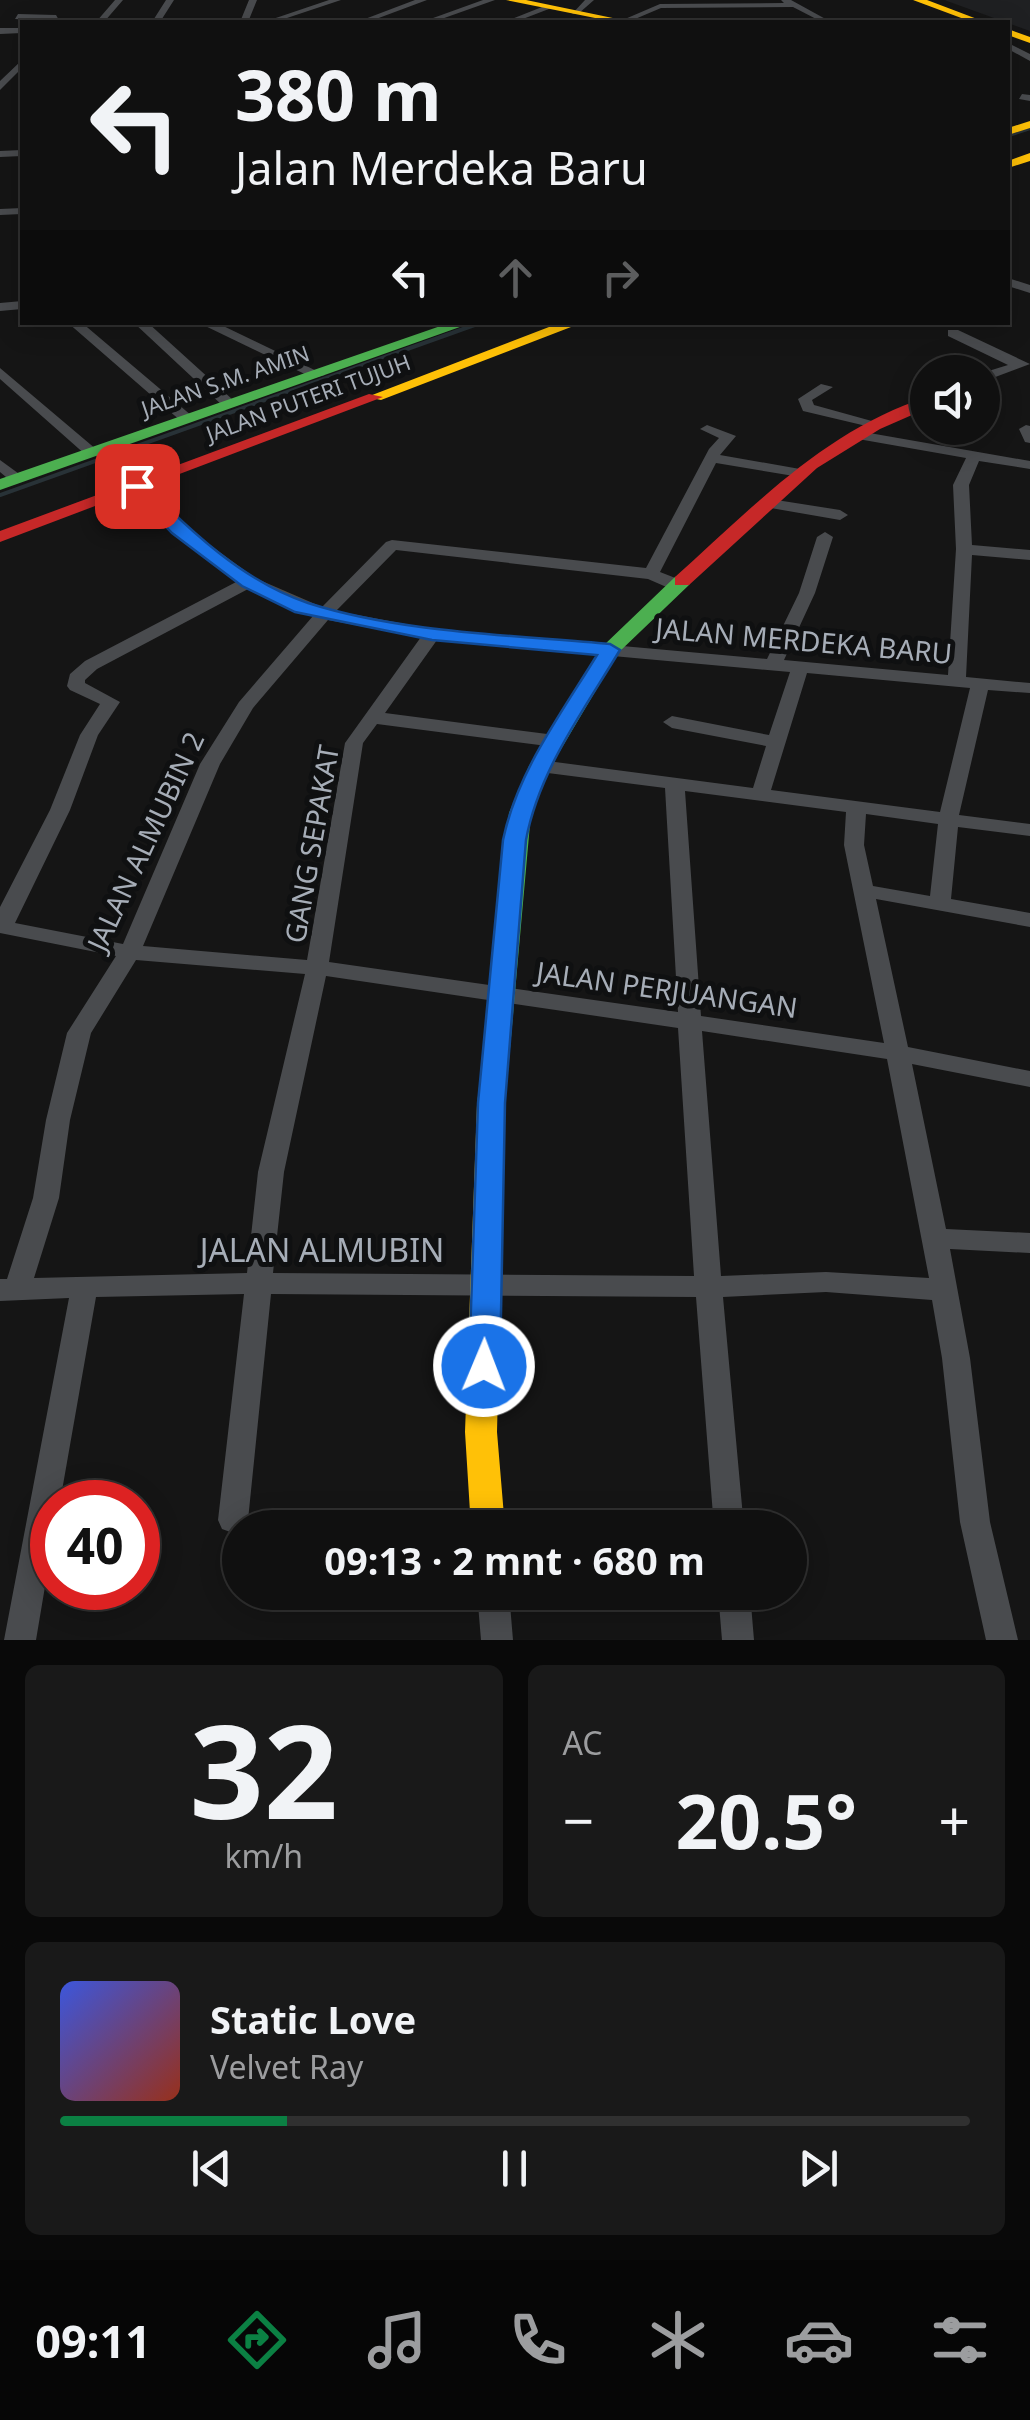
<!DOCTYPE html>
<html lang="id">
<meta charset="utf-8">
<style>
:root{--surface:#101010;--page:#191919;--text:#f1f3f6;--muted:#9c9d9f;--line:#303030;--accent:#0b8043}
body{margin:0;font-family:"Noto Sans",sans-serif;background:var(--page);color:var(--text);height:100vh;display:flex;flex-direction:column;font-size:38px;white-space:nowrap}
*{box-sizing:border-box;margin:0}
p{font-size:32px;color:var(--muted)}
.icon{flex:none;width:55px;height:55px;fill:none;stroke:currentColor;stroke-width:2;stroke-linecap:round;stroke-linejoin:round}
.map{position:relative;height:1640px;overflow:hidden}
.side{display:flex;flex-direction:column;gap:25px;padding:25px;background:#090909;flex:1}
.side>*{flex:none}
.guide{position:absolute;left:20px;top:20px;width:990px;height:305px;border-radius:0px;box-shadow:0 5px 25px #0003,0 0 0 2px var(--line);background:#101010;color:var(--text);overflow:hidden}
.fabs{position:absolute;left:910px;top:355px;display:grid;gap:20px}
.fabs a{display:grid;place-items:center;width:90px;height:90px;border-radius:50%;background:var(--surface);box-shadow:0 5px 25px #0003,0 0 0 2px var(--line);font-size:50px}
.speed{position:absolute;left:30px;top:1480px;display:flex;gap:20px;font-size:50px;font-weight:700;text-align:center}
.speed>*{display:grid;place-content:center;width:130px;height:130px;border-radius:50%;background:var(--surface);box-shadow:0 5px 25px #0003,0 0 0 2px var(--line);line-height:1}
.speed .limit{border:15px solid #d22;background:#fff;color:#111}
.pin{position:absolute;display:grid;place-items:center;width:85px;height:85px;color:#fff;margin:-42px;border-radius:20px;box-shadow:0 5px 15px #0006}
.me{position:absolute;width:110px;margin:-55px;rotate:1deg;stroke-linejoin:round;filter:drop-shadow(0 0 8px #0008)}
.turn{display:flex;align-items:center;gap:35px;height:210px;padding:0 50px;font-size:45px}
.turn .icon{width:130px;height:130px;stroke-width:2.5}
.turn b{display:block;font-size:70px;line-height:85px}
.lanes{display:flex;align-items:center;height:95px;padding:0 50px;background:#0003;justify-content:center;gap:50px;direction:ltr}
.lanes .off{opacity:.35}
.big{font-size:75px;font-weight:700;line-height:1.1}
.side .widget{flex:1;display:flex;flex-direction:column;justify-content:center;gap:15px;min-width:0;padding:0 35px;border-radius:15px;background:var(--page)}
.side .dial{align-items:center;gap:0}
.dial b{font-size:130px;line-height:1}
.song{display:flex;align-items:center;gap:30px}
.cover{width:120px;height:120px;border-radius:15px;background:linear-gradient(135deg,hsl(230 70% 55%),hsl(10 70% 35%))}
.played{height:10px;border-radius:5px;background:linear-gradient(90deg,var(--accent) 25%,var(--line) 25%)}
.keys{display:flex;justify-content:space-around;direction:ltr}
.heat{display:flex;justify-content:space-between;align-items:center;font-size:55px;direction:ltr}
.side .tiles{flex:1;display:grid;gap:25px;grid-template-columns:1fr 1fr}
.widget:last-child{grid-column:span 2}
.trip{position:absolute;left:222px;top:1510px;width:585px;height:100px;border-radius:50px;background:var(--surface);box-shadow:0 5px 25px #0003,0 0 0 2px var(--line);font-weight:700;line-height:100px;text-align:center}
.menu{display:flex;height:160px;justify-content:space-around;align-items:center;background:#060606;color:var(--muted)}
.menu .icon{width:70px;height:70px}
.menu .selected{color:var(--accent)}
.menu b{font-size:45px;color:var(--text)}
.map>svg:first-child{display:block}
.built{fill:#1f2022}
.lines{fill:none;stroke-linecap:round;stroke-linejoin:round}
.stream-far1{stroke:#283237;stroke-width:2.5}
.stream{stroke:#283237;stroke-width:4}
.street{fill:#494b4e;fill-rule:evenodd}
.fast{fill:#4caf50;fill-rule:evenodd}
.slow{fill:#ffc107;fill-rule:evenodd}
.jam{fill:#c62828;fill-rule:evenodd}
.route{fill:#1a73e8;stroke:#114b97;stroke-width:2.5}
.labels{text-anchor:middle;dominant-baseline:central;stroke-width:10;stroke-linejoin:round;paint-order:stroke}
.far-street-label{font-size:22px;fill:#a6adb7;stroke:#0f1011}
.street-label{font-size:28px;fill:#a6adb7;stroke:#0f1011}
.near-street-label{font-size:32px;fill:#a6adb7;stroke:#0f1011}
</style>
<div class="map">
<svg width="1030" height="1640" viewBox="0 0 1030 1640">
<rect width="100%" height="100%" fill="#151515"/>
<path class="built" d="M 945,0 L 1030,0 L 1030,31 L 947,1 Z"/>
<g class="lines">
<path class="stream-far1" d="M 1008,136 L 1030,129
M 473,325 L 482,322"/>
<path class="stream" d="M 0,495 L 480,323"/>
<path class="street" d="M 115,0 L 123,0 L 104,22 L 96,22 Z
M 166,0 L 174,0 L 160,22 L 152,22 Z
M 249,0 L 257,0 L 248,22 L 240,22 Z
M 329,0 L 341,0 L 275,22 L 264,22 Z
M 415,0 L 427,0 L 368,22 L 357,22 Z
M 483,0 L 495,0 L 433,22 L 422,22 Z
M 585,0 L 594,0 L 578,14 L 572,14 Z
M 781,0 L 791,0 L 831,22 L 822,22 L 793,7 L 661,8 L 628,22 L 618,22 L 660,4 L 784,3 Z
M 547,5 L 554,7 L 515,22 L 504,22 Z
M 18,14 L 56,15 L 60,22 L 15,19 Z
M 0,28 L 22,28 L 22,33 L 0,34 Z
M 1008,43 L 1030,54 L 1030,61 L 1008,49 Z
M 22,60 L 22,68 L 0,90 L 0,81 Z
M 1022,94 L 1030,95 L 1030,101 L 1019,99 Z
M 22,150 L 22,156 L 0,157 L 0,151 Z
M 22,208 L 22,214 L 0,215 L 0,209 Z
M 1008,278 L 1030,285 L 1030,293 L 1008,286 Z
M 22,301 L 22,309 L 0,311 L 0,303 Z
M 67,322 L 81,322 L 192,416 L 192,422 L 182,422 Z
M 133,322 L 147,322 L 233,400 L 233,406 L 223,406 Z
M 197,322 L 215,322 L 325,375 L 313,378 Z
M 948,330 L 958,330 L 1030,364 L 982,382 L 982,373 L 1008,365 L 948,336 Z
M 0,368 L 97,450 L 97,456 L 87,456 L 0,379 Z
M 821,384 L 833,387 L 812,400 L 814,405 L 879,423 L 879,429 L 803,411 L 798,399 Z
M 707,425 L 736,436 L 720,455 L 800,469 L 807,473 L 800,477 L 716,463 L 660,572 L 683,581 L 683,589 L 671,589 L 648,579 L 396,550 L 336,611 L 432,629 L 767,659 L 799,593 L 817,537 L 825,532 L 833,537 L 815,593 L 784,660 L 948,675 L 956,549 L 953,485 L 966,458 L 858,439 L 851,435 L 858,431 L 1030,461 L 1030,469 L 979,461 L 969,485 L 972,545 L 1030,550 L 1030,560 L 972,555 L 966,677 L 1030,683 L 1030,693 L 988,690 L 959,815 L 1030,824 L 1030,836 L 958,827 L 951,899 L 1030,913 L 1030,927 L 876,899 L 908,1047 L 1030,1071 L 1030,1087 L 912,1064 L 946,1229 L 1030,1233 L 1030,1253 L 950,1249 L 970,1358 L 990,1522 L 1018,1640 L 986,1640 L 960,1522 L 942,1358 L 932,1300 L 826,1292 L 723,1297 L 744,1528 L 714,1528 L 696,1297 L 271,1294 L 248,1520 L 245,1528 L 233,1533 L 222,1529 L 218,1520 L 244,1294 L 96,1297 L 60,1502 L 52,1502 L 52,1545 L 36,1640 L 4,1640 L 69,1298 L 0,1301 L 0,1279 L 7,1279 L 33,1198 L 46,1120 L 67,1033 L 116,956 L 0,933 L 0,907 L 50,810 L 80,735 L 100,704 L 70,690 L 67,686 L 70,674 L 85,661 L 238,581 L 172,532 L 129,487 L 137,482 L 142,484 L 184,526 L 255,578 L 322,607 L 386,542 L 392,540 L 646,568 L 709,449 L 719,438 L 700,429 ZM 250,588 L 313,616 L 239,702 L 200,764 L 123,944 L 15,923 L 70,810 L 98,735 L 120,702 L 85,683 L 85,680 L 97,669 ZM 328,620 L 421,637 L 345,743 L 307,960 L 143,946 L 220,764 L 253,708 ZM 437,640 L 790,672 L 769,735 L 672,716 L 663,722 L 672,728 L 766,746 L 753,788 L 540,760 L 530,766 L 540,772 L 665,788 L 678,1012 L 329,962 L 363,743 L 377,724 L 555,747 L 564,741 L 555,735 L 385,713 ZM 807,673 L 970,688 L 940,812 L 771,790 ZM 685,791 L 846,812 L 844,845 L 884,1043 L 701,1016 ZM 866,814 L 938,824 L 930,896 L 873,886 L 864,845 ZM 136,960 L 305,974 L 258,1172 L 247,1273 L 34,1278 L 59,1198 L 70,1120 L 91,1033 ZM 326,976 L 678,1028 L 694,1276 L 273,1273 L 284,1172 ZM 702,1031 L 887,1059 L 929,1278 L 826,1272 L 721,1276 Z
M 1026,425 L 1030,426 L 1030,443 L 1025,442 L 1019,429 Z
M 0,460 L 22,476 L 22,482 L 12,482 L 0,472 Z
M 770,499 L 840,510 L 848,515 L 840,520 L 765,507 L 762,504 Z
M 477,1592 L 509,1592 L 513,1640 L 481,1640 Z
M 718,1592 L 750,1592 L 754,1640 L 722,1640 Z"/>
<path class="fast" d="M 452,322 L 474,322 L 0,490 L 0,479 Z
M 682,575 L 691,581 L 689,585 L 618,653 L 551,766 L 531,813 L 505,1105 L 501,1112 L 491,1115 L 481,1112 L 477,1105 L 509,813 L 529,766 L 603,646 L 675,577 Z"/>
<path class="slow" d="M 506,0 L 526,0 L 632,22 L 615,22 Z
M 913,0 L 927,0 L 985,22 L 972,22 Z
M 1008,29 L 1030,37 L 1030,43 L 1008,35 Z
M 1030,121 L 1030,128 L 1008,135 L 1008,128 Z
M 1030,153 L 1030,161 L 1008,168 L 1008,161 Z
M 562,322 L 584,322 L 381,400 L 367,397 Z
M 491,1095 L 501,1098 L 505,1105 L 497,1432 L 505,1528 L 471,1528 L 465,1432 L 477,1105 L 481,1098 Z"/>
<path class="jam" d="M 369,394 L 383,397 L 0,542 L 0,531 Z
M 928,397 L 928,408 L 880,429 L 817,468 L 689,585 L 675,585 L 675,577 C 752,508 826,429 928,397 Z"/>
</g>
<path class="route" d="M 131,483 L 143,483 C 189,530 244,582 308,603 C 402,633 513,635 610,644 L 620,650 C 584,710 539,770 526,840 L 505,1103 L 500,1366 L 496,1375 L 484,1379 L 473,1375 L 469,1366 L 478,1103 L 503,840 C 517,772 561,714 597,655 L 432,640 L 295,612 L 242,586 L 172,533 L 131,490 Z"/>
<g class="labels">
<g class="far-street-label">
<text transform="translate(225 380) rotate(-19)">JALAN S.M. AMIN</text>
<text transform="translate(308 397) rotate(-20)">JALAN PUTERI TUJUH</text>
</g>
<g class="street-label">
<text transform="translate(804 640) rotate(5)">JALAN MERDEKA BARU</text>
<text transform="translate(145 841) rotate(-65)">JALAN ALMUBIN 2</text>
<text transform="translate(311 844) rotate(-80)">GANG SEPAKAT</text>
<text transform="translate(667 989) rotate(8)">JALAN PERJUANGAN</text>
</g>
<g class="near-street-label">
<text x="322" y="1249">JALAN ALMUBIN</text>
</g>
</g>
</svg>
<div class="fabs">
<a><svg class="icon" aria-label="sound" viewBox="0 0 24 24"><path d="M4 9h4l5-4v14l-5-4H4zM17 9q2 3 0 6"/></svg></a>
</div>
<div class="speed"><div class="limit">40</div></div>
<div class="pin" style="left:137px;top:486px;background:#d93025"><svg class="icon" aria-label="arrive" viewBox="0 0 24 24"><path d="M6 21V4h12l-3 4 3 4H6"/></svg></div>
<svg class="me" style="left:484px;top:1366px" viewBox="-20 -20 40 40"><circle r="17" fill="#1a73e8" stroke="#fff" stroke-width="3"/><path d="M0-11L8 9 0 5-8 9z" fill="#fff"/></svg>
<div class="trip">09:13 · 2 mnt · 680 m</div>
<div class="guide">
<div class="turn"><svg class="icon" aria-label="left" viewBox="0 0 24 24"><path d="M17 20v-9H6M10 6l-5 5 5 5"/></svg><div><b>380 m</b>Jalan Merdeka Baru</div></div>
<div class="lanes"><svg class="icon" aria-label="left" viewBox="0 0 24 24"><path d="M17 20v-9H6M10 6l-5 5 5 5"/></svg><svg class="icon off" aria-label="ahead" viewBox="0 0 24 24"><path d="M12 20V5M6 11l6-6 6 6"/></svg><svg class="icon off" aria-label="right" viewBox="0 0 24 24"><path d="M7 20v-9h11M14 6l5 5-5 5"/></svg></div>
</div>
</div>
<section class="side">
<div class="tiles">
<div class="widget dial"><b>32</b><p>km/h</p></div>
<div class="widget"><p>AC</p>
<div class="heat"><a>−</a><b class="big">20.5°</b><a>+</a></div>
</div>
<div class="widget">
<div class="song"><i class="cover"></i><div><b>Static Love</b><p>Velvet Ray</p></div></div>
<div class="played"></div>
<div class="keys"><svg class="icon" aria-label="previous" viewBox="0 0 24 24"><path d="M18 5L8 12l10 7zM5 5v14"/></svg><svg class="icon" aria-label="pause" viewBox="0 0 24 24"><path d="M8 5v14M16 5v14"/></svg><svg class="icon" aria-label="next" viewBox="0 0 24 24"><path d="M6 5l10 7-10 7zM19 5v14"/></svg></div>
</div>
</div>
</section>
<nav class="menu">
<b>09:11</b>
<svg class="icon selected" aria-label="directions" viewBox="0 0 24 24"><path d="M12 3l9 9-9 9-9-9zM9 14v-3h6M13 9l2 2-2 2"/></svg>
<svg class="icon" aria-label="music" viewBox="0 0 24 24"><path d="M9 18V5l10-2v13"/><circle cx="6" cy="18" r="3"/><circle cx="16" cy="16" r="3"/></svg>
<svg class="icon" aria-label="phone" viewBox="0 0 24 24"><path d="M5 4h4l2 5-3 2q2 4 5 5l2-3 5 2v4C11 20 4 13 5 4z"/></svg>
<svg class="icon" aria-label="climate" viewBox="0 0 24 24"><path d="M12 3v18M4 7l16 10M4 17L20 7"/></svg>
<svg class="icon" aria-label="car" viewBox="0 0 24 24"><path d="M5 17H2v-5l4-1 3-4h7l3 4 3 1v5h-3M9 17h6M6 11h13"/><circle cx="7" cy="17" r="2"/><circle cx="17" cy="17" r="2"/></svg>
<svg class="icon" aria-label="filters" viewBox="0 0 24 24"><path d="M4 7h16M4 17h16"/><circle cx="9" cy="7" r="2"/><circle cx="15" cy="17" r="2"/></svg>
</nav>
